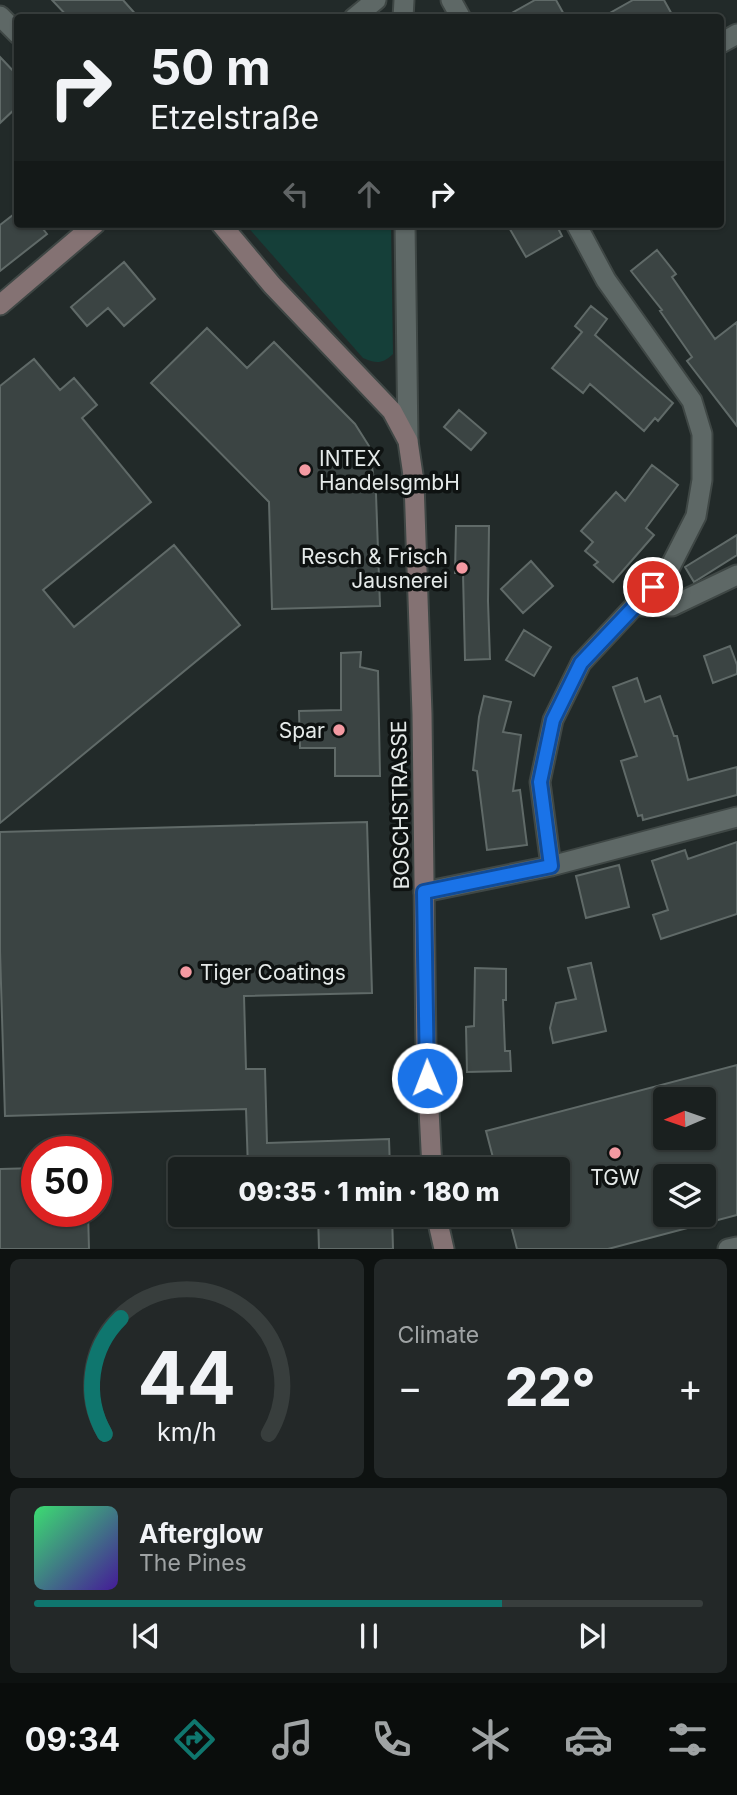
<!DOCTYPE html>
<meta charset="utf-8">
<style>
:root{--surface:#1a201f;--page:#232828;--text:#f1f3f6;--muted:#9fa3a4;--line:#383e3d;--accent:#0f766e}
body{margin:0;font-family:Inter,sans-serif;background:var(--page);color:var(--text);height:100vh;display:flex;flex-direction:column;font-size:26px;white-space:nowrap}
*{box-sizing:border-box;margin:0}
p{font-size:23px;color:var(--muted)}
.icon{flex:none;width:38px;height:38px;fill:none;stroke:currentColor;stroke-width:2;stroke-linecap:round;stroke-linejoin:round}
.map{position:relative;height:1249px;overflow:hidden}
.side{display:flex;flex-direction:column;gap:10px;padding:10px;background:#0e1211;flex:1}
.side>*{flex:none}
.guide{position:absolute;left:14px;top:14px;width:710px;height:214px;border-radius:7px;box-shadow:0 2px 5px #0004,0 0 0 2px var(--line);background:#1a201f;color:var(--text);overflow:hidden}
.needle{width:46px;rotate:268deg}
.tools{position:absolute;left:653px;top:1087px;display:grid;gap:14px}
.tools a{display:grid;place-items:center;width:63px;height:63px;border-radius:7px;background:var(--surface);box-shadow:0 2px 5px #0004,0 0 0 2px var(--line);font-size:35px}
.speed{position:absolute;left:21px;top:1136px;display:flex;gap:14px;font-size:35px;font-weight:700;text-align:center}
.speed>*{display:grid;place-content:center;width:91px;height:91px;border-radius:50%;background:var(--surface);box-shadow:0 2px 5px #0004,0 0 0 2px var(--line);line-height:1}
.speed .limit{border:10px solid #d22;background:#fff;color:#111}
.pin{position:absolute;display:grid;place-items:center;width:60px;height:60px;color:#fff;margin:-30px;border:4px solid #fff;border-radius:50%;box-shadow:0 2px 7px #0007}
.me{position:absolute;width:77px;margin:-38px;rotate:359deg;stroke-linejoin:round;filter:drop-shadow(0 0 5px #0008)}
.turn{display:flex;align-items:center;gap:24px;height:147px;padding:0 21px;font-size:32px}
.turn .icon{width:91px;height:91px;stroke-width:2.5}
.turn b{display:block;font-size:49px;line-height:60px}
.lanes{display:flex;align-items:center;height:66px;padding:0 21px;background:#0003;justify-content:center;gap:35px;direction:ltr}
.lanes .off{opacity:.35}
.big{font-size:52px;font-weight:800;line-height:1.1}
.side .tile{flex:1;display:flex;flex-direction:column;justify-content:center;gap:10px;min-width:0;padding:0 24px;border-radius:10px;background:var(--page)}
.side .dial{align-items:center;gap:0}
.dial svg{height:182px;overflow:visible;fill:none;stroke:var(--line);stroke-width:7;stroke-linecap:round;text-anchor:middle}
.dial text{fill:var(--text);stroke:none}
.song{display:flex;align-items:center;gap:21px}
.cover{width:84px;height:84px;border-radius:10px;background:linear-gradient(135deg,hsl(140 70% 55%),hsl(260 70% 35%))}
.played{height:7px;border-radius:4px;background:linear-gradient(90deg,var(--accent) 70%,var(--line) 70%)}
.keys{display:flex;justify-content:space-around;direction:ltr}
.heat{display:flex;justify-content:space-between;align-items:center;font-size:38px;direction:ltr}
.side .tiles{flex:1;display:grid;gap:10px;grid-template-columns:1fr 1fr}
.tile:last-child{grid-column:span 2}
.trip{position:absolute;left:168px;top:1157px;width:402px;height:70px;border-radius:7px;background:var(--surface);box-shadow:0 2px 5px #0004,0 0 0 2px var(--line);font-weight:800;line-height:70px;text-align:center}
.tabs{display:flex;height:112px;justify-content:space-around;align-items:center;background:#0a0d0c;color:var(--muted)}
.tabs .icon{width:49px;height:49px}
.tabs .on{color:var(--accent)}
.tabs b{font-size:32px;color:var(--text)}
.map>svg:first-child{display:block}
.green{fill:#153f39}
.building{fill:#3b4443;stroke:#606a68;stroke-width:2;fill-rule:evenodd}
.lines{fill:none;stroke-linecap:round;stroke-linejoin:round}
.minor-casing{stroke:#3f4745;stroke-width:23}
.secondary-casing{stroke:#3f4745;stroke-width:23}
.minor{stroke:#5e6866;stroke-width:19}
.secondary{stroke:#847273;stroke-width:19}
.route-casing{stroke:#114b97;stroke-width:18}
.route{stroke:#1a73e8;stroke-width:12}
.poi-dot{fill:#f49aa2;stroke:#0e1211;stroke-width:2.5}
.labels{text-anchor:middle;dominant-baseline:central;stroke-width:7;stroke-linejoin:round;paint-order:stroke}
.poi-label{font-size:21px;fill:#e5eae9;stroke:#0e1211;text-anchor:start}
.street-label{font-size:21px;fill:#e5eae9;stroke:#0e1211}
</style>
<div class="map">
<svg width="737" height="1249" viewBox="0 0 737 1249">
<rect width="100%" height="100%" fill="#222a29"/>
<path class="green" d="M 245,224 L 391,224 L 393,354 C 382,364 377,364 363,358 Z"/>
<path class="building" d="M 52,0 L 123,0 L 139,18 L 69,18 Z
M 535,0 L 556,0 L 566,18 L 503,18 Z
M 633,0 L 664,0 L 674,18 L 601,18 Z
M 0,57 L 18,76 L 18,106 L 0,123 Z
M 18,211 L 18,224 L 39,224 L 47,234 L 0,271 L 0,225 Z
M 507,224 L 556,224 L 562,236 L 526,257 Z
M 657,250 L 676,274 L 672,277 L 715,339 L 737,322 L 737,426 L 687,361 L 692,357 L 660,311 L 662,310 L 631,271 Z
M 124,262 L 155,299 L 124,326 L 108,308 L 87,326 L 71,307 Z
M 591,306 L 607,319 L 595,335 L 673,403 L 658,421 L 655,418 L 644,431 L 590,384 L 583,393 L 552,368 L 582,332 L 575,326 Z
M 207,328 L 247,368 L 274,342 L 355,424 L 369,446 L 376,494 L 380,606 L 272,609 L 269,502 L 151,383 Z
M 34,359 L 60,390 L 74,378 L 97,405 L 82,418 L 151,502 L 43,590 L 74,627 L 174,545 L 240,625 L 0,823 L 0,386 Z
M 459,410 L 486,433 L 471,450 L 444,427 Z
M 652,465 L 678,485 L 646,528 L 654,535 L 613,582 L 594,565 L 598,562 L 585,551 L 593,542 L 581,531 L 616,492 L 625,501 Z
M 456,526 L 489,526 L 488,601 L 490,659 L 465,660 L 463,573 L 455,573 Z
M 737,535 L 737,555 L 694,582 L 685,567 Z
M 531,561 L 553,586 L 523,613 L 501,589 Z
M 524,630 L 551,647 L 534,676 L 506,660 Z
M 730,646 L 737,665 L 737,674 L 713,683 L 704,656 Z
M 361,652 L 360,667 L 378,671 L 380,776 L 335,776 L 335,748 L 300,748 L 299,711 L 341,710 L 341,653 Z
M 637,678 L 645,702 L 660,696 L 674,736 L 677,736 L 688,780 L 737,767 L 737,795 L 643,820 L 642,815 L 638,816 L 621,761 L 637,756 L 613,687 Z
M 484,696 L 511,702 L 503,732 L 521,735 L 513,791 L 520,790 L 527,845 L 487,850 L 477,771 L 473,770 L 479,717 Z
M 367,822 L 372,993 L 244,996 L 246,1069 L 265,1069 L 267,1143 L 389,1139 L 390,1169 L 248,1169 L 246,1109 L 5,1116 L 0,951 L 0,832 Z
M 737,842 L 737,914 L 661,939 L 653,915 L 668,910 L 652,861 L 685,850 L 688,859 Z
M 619,865 L 629,907 L 586,918 L 576,876 Z
M 591,963 L 606,1031 L 553,1043 L 550,1028 L 556,1003 L 576,999 L 568,968 Z
M 475,968 L 506,969 L 506,1000 L 503,1000 L 505,1051 L 510,1051 L 511,1071 L 467,1072 L 466,1027 L 474,1026 Z
M 737,1065 L 737,1215 L 608,1249 L 517,1249 L 508,1214 L 558,1214 L 558,1169 L 496,1169 L 486,1131 ZM 665,1099 L 704,1099 L 704,1138 L 665,1138 ZM 665,1176 L 704,1176 L 704,1214 L 665,1214 Z
M 37,1168 L 37,1211 L 88,1211 L 89,1249 L 0,1249 L 0,1169 Z
M 318,1214 L 392,1214 L 393,1249 L 319,1249 Z"/>
<g class="lines">
<defs>
<path id="minor" d="M 451,0 L 461,18
M 0,16 L 18,34
M 354,18 L 376,0
M 403,18 L 404,0
M 721,43 L 737,34
M 405,224 L 408,441
M 637,606 L 672,606 L 737,575
M 551,866 L 540,782 L 553,720 L 581,663 L 669,569 L 696,516 L 702,480 L 702,434 L 692,401 L 606,280 L 576,224
M 424,892 L 551,866 L 737,817
M 728,1249 L 737,1247"/>
<path id="secondary" d="M 221,224 L 272,285 L 392,411 L 408,441 L 414,482 L 422,714 L 426,1050 L 432,1169
M 0,305 L 95,224
M 436,1214 L 444,1249"/>
</defs>
<use href="#minor" class="minor-casing"/>
<use href="#secondary" class="secondary-casing"/>
<use href="#minor" class="minor"/>
<use href="#secondary" class="secondary"/>
</g>
<g class="lines">
<defs>
<path id="route" d="M 427,1078 L 424,892 L 551,866 L 540,782 L 553,720 L 581,663 L 653,587"/>
</defs>
<use href="#route" class="route-casing"/>
<use href="#route" class="route"/>
</g>
<g class="poi-dot">
<circle cx="305" cy="470" r="7"/>
<circle cx="462" cy="568" r="7"/>
<circle cx="339" cy="730" r="7"/>
<circle cx="186" cy="972" r="7"/>
<circle cx="615" cy="1153" r="7"/>
</g>
<g class="labels">
<g class="poi-label">
<text x="319" y="458">INTEX<tspan x="319" dy="24">HandelsgmbH</tspan></text>
<text x="448" y="556" text-anchor="end">Resch &amp; Frisch<tspan x="448" dy="24">Jausnerei</tspan></text>
<text x="325" y="730" text-anchor="end">Spar</text>
<text x="200" y="972">Tiger Coatings</text>
<text x="615" y="1177" text-anchor="middle">TGW</text>
</g>
<g class="street-label">
<text transform="translate(400 805) rotate(-91)">BOSCHSTRASSE</text>
</g>
</g>
</svg>
<div class="tools">
<a><svg class="needle" viewBox="-14 -14 28 28"><path d="M0-13l5 13h-10z" fill="#e53935"/><path d="M0 13l5-13h-10z" fill="#9fa3a4"/></svg></a>
<a><svg class="icon" aria-label="layers" viewBox="0 0 24 24"><path d="M12 4l9 5-9 5-9-5zM3 14l9 5 9-5"/></svg></a>
</div>
<div class="speed"><div class="limit">50</div></div>
<div class="pin" style="left:653px;top:587px;background:#d93025"><svg class="icon" aria-label="arrive" viewBox="0 0 24 24"><path d="M6 21V4h12l-3 4 3 4H6"/></svg></div>
<svg class="me" style="left:427px;top:1078px" viewBox="-20 -20 40 40"><circle r="17" fill="#1a73e8" stroke="#fff" stroke-width="3"/><path d="M0-11L8 9 0 5-8 9z" fill="#fff"/></svg>
<div class="trip">09:35 · 1 min · 180 m</div>
<div class="guide">
<div class="turn"><svg class="icon" aria-label="right" viewBox="0 0 24 24"><path d="M7 20v-9h11M14 6l5 5-5 5"/></svg><div><b>50 m</b>Etzelstraße</div></div>
<div class="lanes"><svg class="icon off" aria-label="left" viewBox="0 0 24 24"><path d="M17 20v-9H6M10 6l-5 5 5 5"/></svg><svg class="icon off" aria-label="ahead" viewBox="0 0 24 24"><path d="M12 20V5M6 11l6-6 6 6"/></svg><svg class="icon" aria-label="right" viewBox="0 0 24 24"><path d="M7 20v-9h11M14 6l5 5-5 5"/></svg></div>
</div>
</div>
<section class="side">
<div class="tiles">
<div class="tile dial"><svg viewBox="0 0 100 80">
<path d="M14 69A42 42 0 1 1 86 69"/>
<path d="M14 69A42 42 0 0 1 21 18" stroke="#0f766e"/>
<text x="50" y="56" font-size="32" font-weight="700">44</text>
<text x="50" y="72" font-size="11">km/h</text>
</svg></div>
<div class="tile"><p>Climate</p>
<div class="heat"><a>−</a><b class="big">22°</b><a>+</a></div>
</div>
<div class="tile">
<div class="song"><i class="cover"></i><div><b>Afterglow</b><p>The Pines</p></div></div>
<div class="played"></div>
<div class="keys"><svg class="icon" aria-label="previous" viewBox="0 0 24 24"><path d="M18 5L8 12l10 7zM5 5v14"/></svg><svg class="icon" aria-label="pause" viewBox="0 0 24 24"><path d="M8 5v14M16 5v14"/></svg><svg class="icon" aria-label="next" viewBox="0 0 24 24"><path d="M6 5l10 7-10 7zM19 5v14"/></svg></div>
</div>
</div>
</section>
<nav class="tabs">
<b>09:34</b>
<svg class="icon on" aria-label="directions" viewBox="0 0 24 24"><path d="M12 3l9 9-9 9-9-9zM9 14v-3h6M13 9l2 2-2 2"/></svg>
<svg class="icon" aria-label="music" viewBox="0 0 24 24"><path d="M9 18V5l10-2v13"/><circle cx="6" cy="18" r="3"/><circle cx="16" cy="16" r="3"/></svg>
<svg class="icon" aria-label="phone" viewBox="0 0 24 24"><path d="M5 4h4l2 5-3 2q2 4 5 5l2-3 5 2v4C11 20 4 13 5 4z"/></svg>
<svg class="icon" aria-label="climate" viewBox="0 0 24 24"><path d="M12 3v18M4 7l16 10M4 17L20 7"/></svg>
<svg class="icon" aria-label="car" viewBox="0 0 24 24"><path d="M5 17H2v-5l4-1 3-4h7l3 4 3 1v5h-3M9 17h6M6 11h13"/><circle cx="7" cy="17" r="2"/><circle cx="17" cy="17" r="2"/></svg>
<svg class="icon" aria-label="filters" viewBox="0 0 24 24"><path d="M4 7h16M4 17h16"/><circle cx="9" cy="7" r="2"/><circle cx="15" cy="17" r="2"/></svg>
</nav>
